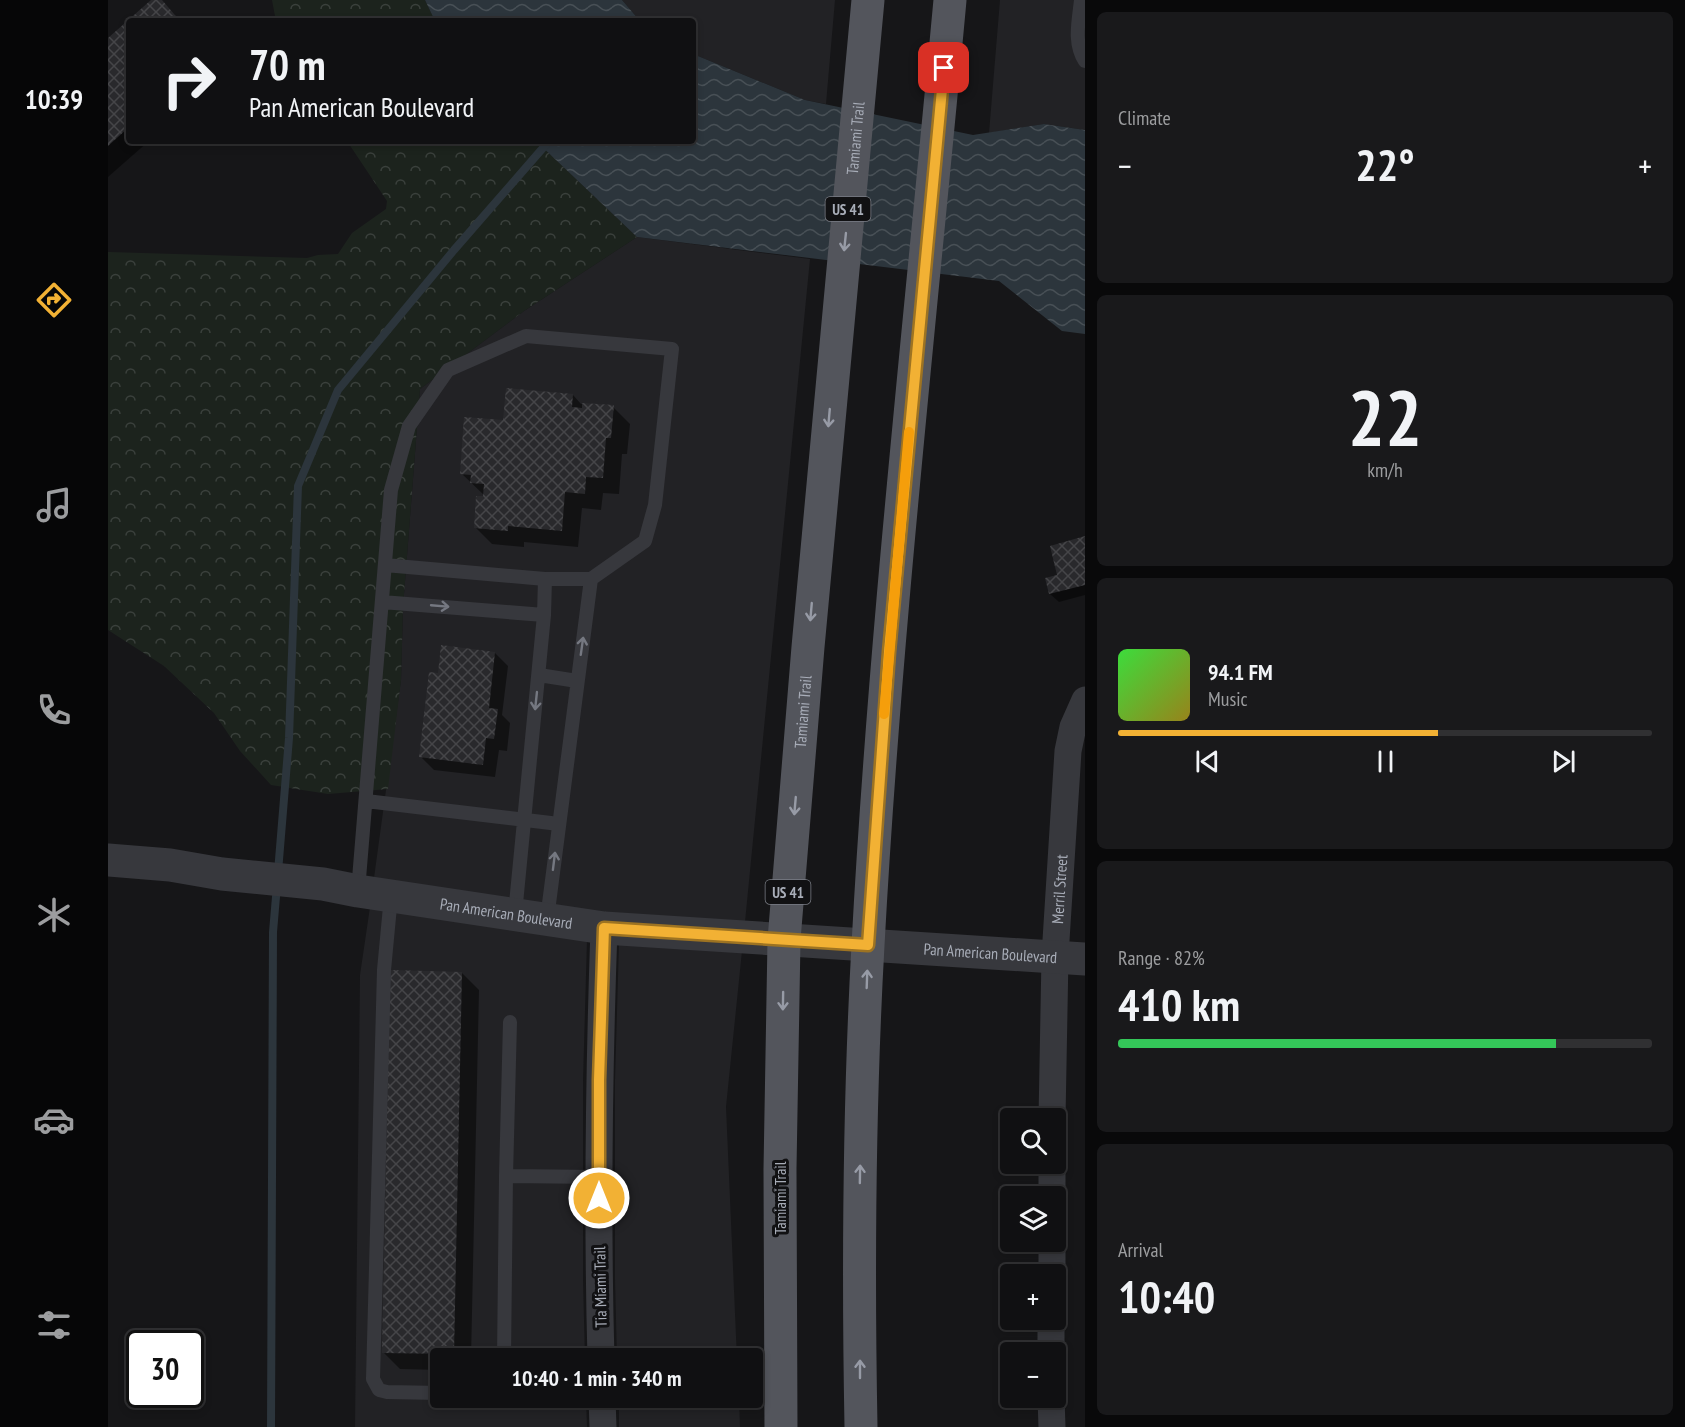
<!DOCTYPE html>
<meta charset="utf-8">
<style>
:root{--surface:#101012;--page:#19191b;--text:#f1f3f6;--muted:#9c9d9f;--line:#303032;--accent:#f2b134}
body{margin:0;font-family:"PT Sans Narrow",sans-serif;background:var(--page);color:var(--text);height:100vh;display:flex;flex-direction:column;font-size:22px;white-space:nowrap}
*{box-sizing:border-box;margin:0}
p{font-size:20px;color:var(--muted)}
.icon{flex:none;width:33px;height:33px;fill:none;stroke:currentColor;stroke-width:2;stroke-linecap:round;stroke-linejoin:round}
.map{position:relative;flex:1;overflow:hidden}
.side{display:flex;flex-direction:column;gap:12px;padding:12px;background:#09090a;width:600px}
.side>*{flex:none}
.guide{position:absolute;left:18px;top:18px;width:570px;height:126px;border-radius:6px;box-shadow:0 3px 9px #0003,0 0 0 2px var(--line);background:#101012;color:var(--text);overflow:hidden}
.tools{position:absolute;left:892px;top:1108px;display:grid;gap:12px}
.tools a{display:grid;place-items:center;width:66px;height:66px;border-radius:6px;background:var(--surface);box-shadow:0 3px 9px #0003,0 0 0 2px var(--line);font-size:30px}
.speed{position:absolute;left:18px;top:1330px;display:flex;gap:12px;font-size:30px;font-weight:700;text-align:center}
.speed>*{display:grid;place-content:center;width:78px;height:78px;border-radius:50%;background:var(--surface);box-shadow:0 3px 9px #0003,0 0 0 2px var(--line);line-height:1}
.speed .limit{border:3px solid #111;border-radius:9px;background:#fff;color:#111}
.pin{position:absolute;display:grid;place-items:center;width:51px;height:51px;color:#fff;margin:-26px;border-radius:12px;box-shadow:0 3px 9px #0006}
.me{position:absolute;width:66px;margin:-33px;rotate:0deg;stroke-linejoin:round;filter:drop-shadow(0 0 4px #0008)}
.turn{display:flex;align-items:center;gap:21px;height:126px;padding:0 24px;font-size:27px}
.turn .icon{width:78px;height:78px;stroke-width:2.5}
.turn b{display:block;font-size:42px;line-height:51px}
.big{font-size:45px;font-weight:800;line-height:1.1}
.side .widget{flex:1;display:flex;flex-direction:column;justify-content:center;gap:9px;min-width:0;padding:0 21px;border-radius:9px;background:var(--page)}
.side .dial{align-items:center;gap:0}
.dial b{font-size:78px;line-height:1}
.song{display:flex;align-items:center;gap:18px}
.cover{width:72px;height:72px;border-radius:9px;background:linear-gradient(135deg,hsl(120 70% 55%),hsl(50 70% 35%))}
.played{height:6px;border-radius:3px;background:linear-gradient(90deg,var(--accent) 60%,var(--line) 60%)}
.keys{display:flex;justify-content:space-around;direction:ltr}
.heat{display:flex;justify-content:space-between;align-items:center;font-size:33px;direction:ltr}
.charge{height:9px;border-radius:4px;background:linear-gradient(90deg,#34c759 82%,var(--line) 0)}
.trip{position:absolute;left:322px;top:1348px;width:333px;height:60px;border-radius:6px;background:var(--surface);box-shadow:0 3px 9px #0003,0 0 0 2px var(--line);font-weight:800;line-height:60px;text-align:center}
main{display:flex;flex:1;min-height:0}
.dock{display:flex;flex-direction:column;width:108px;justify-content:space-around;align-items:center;background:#060607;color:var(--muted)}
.dock .icon{width:42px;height:42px}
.dock .current{color:var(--accent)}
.dock b{font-size:27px;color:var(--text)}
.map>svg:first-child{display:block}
.built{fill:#222225}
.forest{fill:url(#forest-crowns)}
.water{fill:url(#water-waves)}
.shadow{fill:#0007}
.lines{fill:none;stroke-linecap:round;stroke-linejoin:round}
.stream{stroke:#2c353c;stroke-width:8}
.building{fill:url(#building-cross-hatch)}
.service{stroke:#37383d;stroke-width:14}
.minor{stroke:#37383d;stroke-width:27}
.tertiary{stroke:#37383d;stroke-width:33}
.primary{stroke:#53555c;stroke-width:33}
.oneway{stroke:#979ba6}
.oneway2{stroke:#757881}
.route-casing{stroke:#9d7322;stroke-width:15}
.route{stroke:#f2b134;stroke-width:10}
.slow{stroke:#f59e0b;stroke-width:10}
.labels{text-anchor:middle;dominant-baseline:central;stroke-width:6;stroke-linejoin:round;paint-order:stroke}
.shield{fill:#111113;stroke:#7b7e86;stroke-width:1.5}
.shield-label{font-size:15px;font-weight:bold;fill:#a8adb8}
.street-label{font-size:16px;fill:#a8adb8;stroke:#111113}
</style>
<main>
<nav class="dock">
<b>10:39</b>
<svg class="icon current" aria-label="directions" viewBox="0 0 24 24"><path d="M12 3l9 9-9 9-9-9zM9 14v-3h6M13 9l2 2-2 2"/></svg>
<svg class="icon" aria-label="music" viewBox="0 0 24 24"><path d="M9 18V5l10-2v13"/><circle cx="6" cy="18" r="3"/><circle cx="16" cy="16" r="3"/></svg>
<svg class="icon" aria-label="phone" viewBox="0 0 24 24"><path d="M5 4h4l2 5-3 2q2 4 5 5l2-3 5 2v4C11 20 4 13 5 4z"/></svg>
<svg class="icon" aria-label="climate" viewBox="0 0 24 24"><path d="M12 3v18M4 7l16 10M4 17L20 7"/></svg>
<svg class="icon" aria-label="car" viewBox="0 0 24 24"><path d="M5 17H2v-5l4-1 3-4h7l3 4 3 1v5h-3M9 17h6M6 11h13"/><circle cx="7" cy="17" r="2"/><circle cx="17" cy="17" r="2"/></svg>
<svg class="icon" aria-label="filters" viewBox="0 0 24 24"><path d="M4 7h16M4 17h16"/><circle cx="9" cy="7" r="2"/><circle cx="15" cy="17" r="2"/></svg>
</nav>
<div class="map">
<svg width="977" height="1427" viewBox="0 0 977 1427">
<defs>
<pattern id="forest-crowns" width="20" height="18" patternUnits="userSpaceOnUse" patternTransform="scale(1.5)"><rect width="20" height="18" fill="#1c231d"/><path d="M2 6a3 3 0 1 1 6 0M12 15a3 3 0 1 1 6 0" fill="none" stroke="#3a403c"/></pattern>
<pattern id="water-waves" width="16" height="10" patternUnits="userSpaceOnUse" patternTransform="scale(1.5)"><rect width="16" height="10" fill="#2c353c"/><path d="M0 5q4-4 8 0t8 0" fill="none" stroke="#485056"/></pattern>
<pattern id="building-cross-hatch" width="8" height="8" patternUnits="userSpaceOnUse" patternTransform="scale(1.5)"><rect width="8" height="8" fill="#29292c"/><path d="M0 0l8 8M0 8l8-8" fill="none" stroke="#454548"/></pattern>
</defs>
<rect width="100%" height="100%" fill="#161618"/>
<path class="built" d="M 514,0 L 727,0 L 718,104 L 697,100 L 585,54 L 585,21 L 532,21 Z
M 892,0 L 977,0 L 977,130 L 936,124 L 881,133 Z
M 529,237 L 702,259 L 637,922 L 497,913 L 266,878 L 293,680 L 295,607 L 312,389 L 416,311 Z
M 262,907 L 479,940 L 475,1081 L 475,1280 L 477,1359 L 333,1359 L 333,1398 L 478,1398 L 479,1427 L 247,1427 L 252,975 Z
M 511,943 L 634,951 L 618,1107 L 629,1359 L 509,1359 L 507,1279 L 507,1080 Z
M 511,1398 L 631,1398 L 632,1427 L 511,1427 Z"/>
<path class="forest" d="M 164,0 L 317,0 L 327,21 L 168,21 Z
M 239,141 L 428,141 L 529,237 L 416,311 L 312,389 L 295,607 L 293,680 L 280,789 L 220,794 L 163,785 L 132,751 L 106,713 L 56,666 L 0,630 L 0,252 L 199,258 L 210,255 L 230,254 L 244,233 L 278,209 L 279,201 Z"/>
<path class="water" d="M 317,0 L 514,0 L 532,21 L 327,21 Z
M 585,54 L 697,100 L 865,135 L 936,124 L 977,130 L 977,334 L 954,331 L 891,281 L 529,237 L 428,141 L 585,141 Z"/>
<path class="shadow" d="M 21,21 L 21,141 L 41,141 L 0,177 L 0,40 Z
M 465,395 L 473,404 L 505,407 L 522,424 L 519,454 L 514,454 L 511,494 L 495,493 L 493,510 L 474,508 L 470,547 L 416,542 L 416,547 L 384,544 L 367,527 L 377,496 L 353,473 L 397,422 Z
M 977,538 L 977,595 L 951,602 L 942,594 L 951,576 Z
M 387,653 L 400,666 L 394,715 L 402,723 L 399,751 L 391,750 L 387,777 L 326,770 L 313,757 L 331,675 Z
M 354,973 L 371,990 L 363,1359 L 333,1359 L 333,1370 L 292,1369 L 275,1352 Z"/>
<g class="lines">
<path class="stream" d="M 170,872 L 181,738 L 190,486 L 230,390 L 346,250 L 441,141
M 163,1427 L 165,932 L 169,885"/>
</g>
<path class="building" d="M 43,0 L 54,0 L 72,21 L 21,21 L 21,127 L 0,146 L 0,38 Z
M 398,388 L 465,394 L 464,407 L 474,408 L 474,403 L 506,405 L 503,438 L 498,438 L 495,478 L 478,477 L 477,494 L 457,492 L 454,531 L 400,526 L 400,531 L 366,528 L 368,496 L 375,496 L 376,484 L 362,483 L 363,475 L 352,474 L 356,417 L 395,420 Z
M 977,536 L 977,585 L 941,594 L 937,578 L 949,575 L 942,546 Z
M 333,645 L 387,652 L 381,708 L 390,709 L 386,739 L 378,738 L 375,765 L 311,757 L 321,672 L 330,673 Z
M 282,970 L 354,972 L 346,1354 L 274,1353 Z"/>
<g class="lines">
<path class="service" d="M 973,0 C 971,20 965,43 977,61
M 277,565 L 437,579
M 274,602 L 436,615
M 431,675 L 469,681
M 258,801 L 451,824
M 250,891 L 283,490 L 301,426 L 340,370 L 418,336 L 564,349 L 547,505 L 537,541 L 483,579
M 283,896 L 276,970 L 265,1379 L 271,1390 L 279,1392 L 333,1393
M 407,914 L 436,615 L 437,579 L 483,579 L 439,919
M 398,1176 L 402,1022
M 396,1359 L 398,1176 L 491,1177"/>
<g class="minor">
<path id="s1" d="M 944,1119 L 947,956 L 960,751 L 965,727 L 977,700"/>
<path d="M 944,1197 L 944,1164"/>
<path d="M 944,1275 L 944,1242"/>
<path d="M 943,1353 L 943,1320"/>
<path d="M 493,1359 C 489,1215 491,1071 496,928"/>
<path d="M 494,1398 L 495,1427"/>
<path d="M 943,1398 L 944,1427"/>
</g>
<path class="tertiary" id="s2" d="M 0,860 L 62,865 L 114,874 L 215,884 L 250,891 L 496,928 L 977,959"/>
<g class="primary">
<path id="s3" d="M 673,1427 L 672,1169 L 676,940 L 700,647 L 760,0"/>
<path d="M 753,1427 C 750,1267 751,1106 760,945 C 777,630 813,315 842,0"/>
</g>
</g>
<defs><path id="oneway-shaft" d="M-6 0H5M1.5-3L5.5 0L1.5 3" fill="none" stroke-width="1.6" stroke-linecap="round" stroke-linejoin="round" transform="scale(1.5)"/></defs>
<g class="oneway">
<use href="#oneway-shaft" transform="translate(737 242) rotate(96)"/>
<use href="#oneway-shaft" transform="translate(721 418) rotate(95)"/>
<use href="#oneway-shaft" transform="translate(703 612) rotate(95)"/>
<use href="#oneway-shaft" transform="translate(687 806) rotate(95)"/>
<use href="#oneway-shaft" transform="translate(759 979) rotate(-88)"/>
<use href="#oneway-shaft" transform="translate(675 1001) rotate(91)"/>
<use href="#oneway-shaft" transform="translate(752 1174) rotate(-89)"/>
<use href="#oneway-shaft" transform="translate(752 1369) rotate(-90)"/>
</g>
<g class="oneway2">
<use href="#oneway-shaft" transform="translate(332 606) rotate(5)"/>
<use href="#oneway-shaft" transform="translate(474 646) rotate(-82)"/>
<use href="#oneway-shaft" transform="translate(428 701) rotate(96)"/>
<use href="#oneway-shaft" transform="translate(446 861) rotate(-83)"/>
</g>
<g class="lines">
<defs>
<path id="route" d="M 491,1198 L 491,1080 L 496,928 L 760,945 L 781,652 L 836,68"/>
</defs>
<use href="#route" class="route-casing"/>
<use href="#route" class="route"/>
<path class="slow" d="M 776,714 L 801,432"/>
</g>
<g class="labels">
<g class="shield">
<rect x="717.5" y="197" width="45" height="24" rx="4.5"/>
<rect x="657.5" y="880" width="45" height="24" rx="4.5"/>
</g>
<g class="shield-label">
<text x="740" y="209">US 41</text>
<text x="680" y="892">US 41</text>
</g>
<g class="street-label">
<text stroke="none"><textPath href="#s3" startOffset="1292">Tamiami Trail</textPath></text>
<text stroke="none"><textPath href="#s3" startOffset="716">Tamiami Trail</textPath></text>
<text stroke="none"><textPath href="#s1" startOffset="230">Merril Street</textPath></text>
<text stroke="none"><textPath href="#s2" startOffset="402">Pan American Boulevard</textPath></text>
<text stroke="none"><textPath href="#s2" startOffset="888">Pan American Boulevard</textPath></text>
<text transform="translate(672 1198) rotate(-90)">Tamiami Trail</text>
<text transform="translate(492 1287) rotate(-91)">Tia Miami Trail</text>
</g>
</g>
</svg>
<div class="tools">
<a><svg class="icon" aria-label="search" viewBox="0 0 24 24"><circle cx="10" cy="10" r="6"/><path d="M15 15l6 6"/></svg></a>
<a><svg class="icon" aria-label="layers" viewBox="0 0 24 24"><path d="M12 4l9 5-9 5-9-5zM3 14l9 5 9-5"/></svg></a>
<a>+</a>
<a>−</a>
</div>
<div class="speed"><div class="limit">30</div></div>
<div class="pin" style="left:836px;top:68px;background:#d93025"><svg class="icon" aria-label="arrive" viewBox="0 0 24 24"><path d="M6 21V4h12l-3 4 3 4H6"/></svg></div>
<svg class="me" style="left:491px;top:1198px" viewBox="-20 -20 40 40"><circle r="17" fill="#f2b134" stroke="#fff" stroke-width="3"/><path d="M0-11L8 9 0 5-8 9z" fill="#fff"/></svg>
<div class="trip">10:40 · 1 min · 340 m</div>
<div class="guide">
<div class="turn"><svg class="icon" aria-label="right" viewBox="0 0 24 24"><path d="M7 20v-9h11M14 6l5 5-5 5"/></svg><div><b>70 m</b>Pan American Boulevard</div></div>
</div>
</div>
<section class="side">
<div class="widget"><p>Climate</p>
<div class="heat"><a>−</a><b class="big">22°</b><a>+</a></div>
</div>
<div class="widget dial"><b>22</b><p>km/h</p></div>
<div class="widget">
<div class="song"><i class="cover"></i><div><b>94.1 FM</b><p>Music</p></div></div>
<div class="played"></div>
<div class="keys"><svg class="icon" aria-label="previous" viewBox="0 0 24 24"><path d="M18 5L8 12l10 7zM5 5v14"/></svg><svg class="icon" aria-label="pause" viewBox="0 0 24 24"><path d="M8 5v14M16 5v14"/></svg><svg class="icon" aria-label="next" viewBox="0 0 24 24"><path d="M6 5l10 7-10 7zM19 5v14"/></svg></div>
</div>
<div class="widget"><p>Range · 82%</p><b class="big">410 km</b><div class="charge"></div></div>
<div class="widget"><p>Arrival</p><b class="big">10:40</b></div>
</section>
</main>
